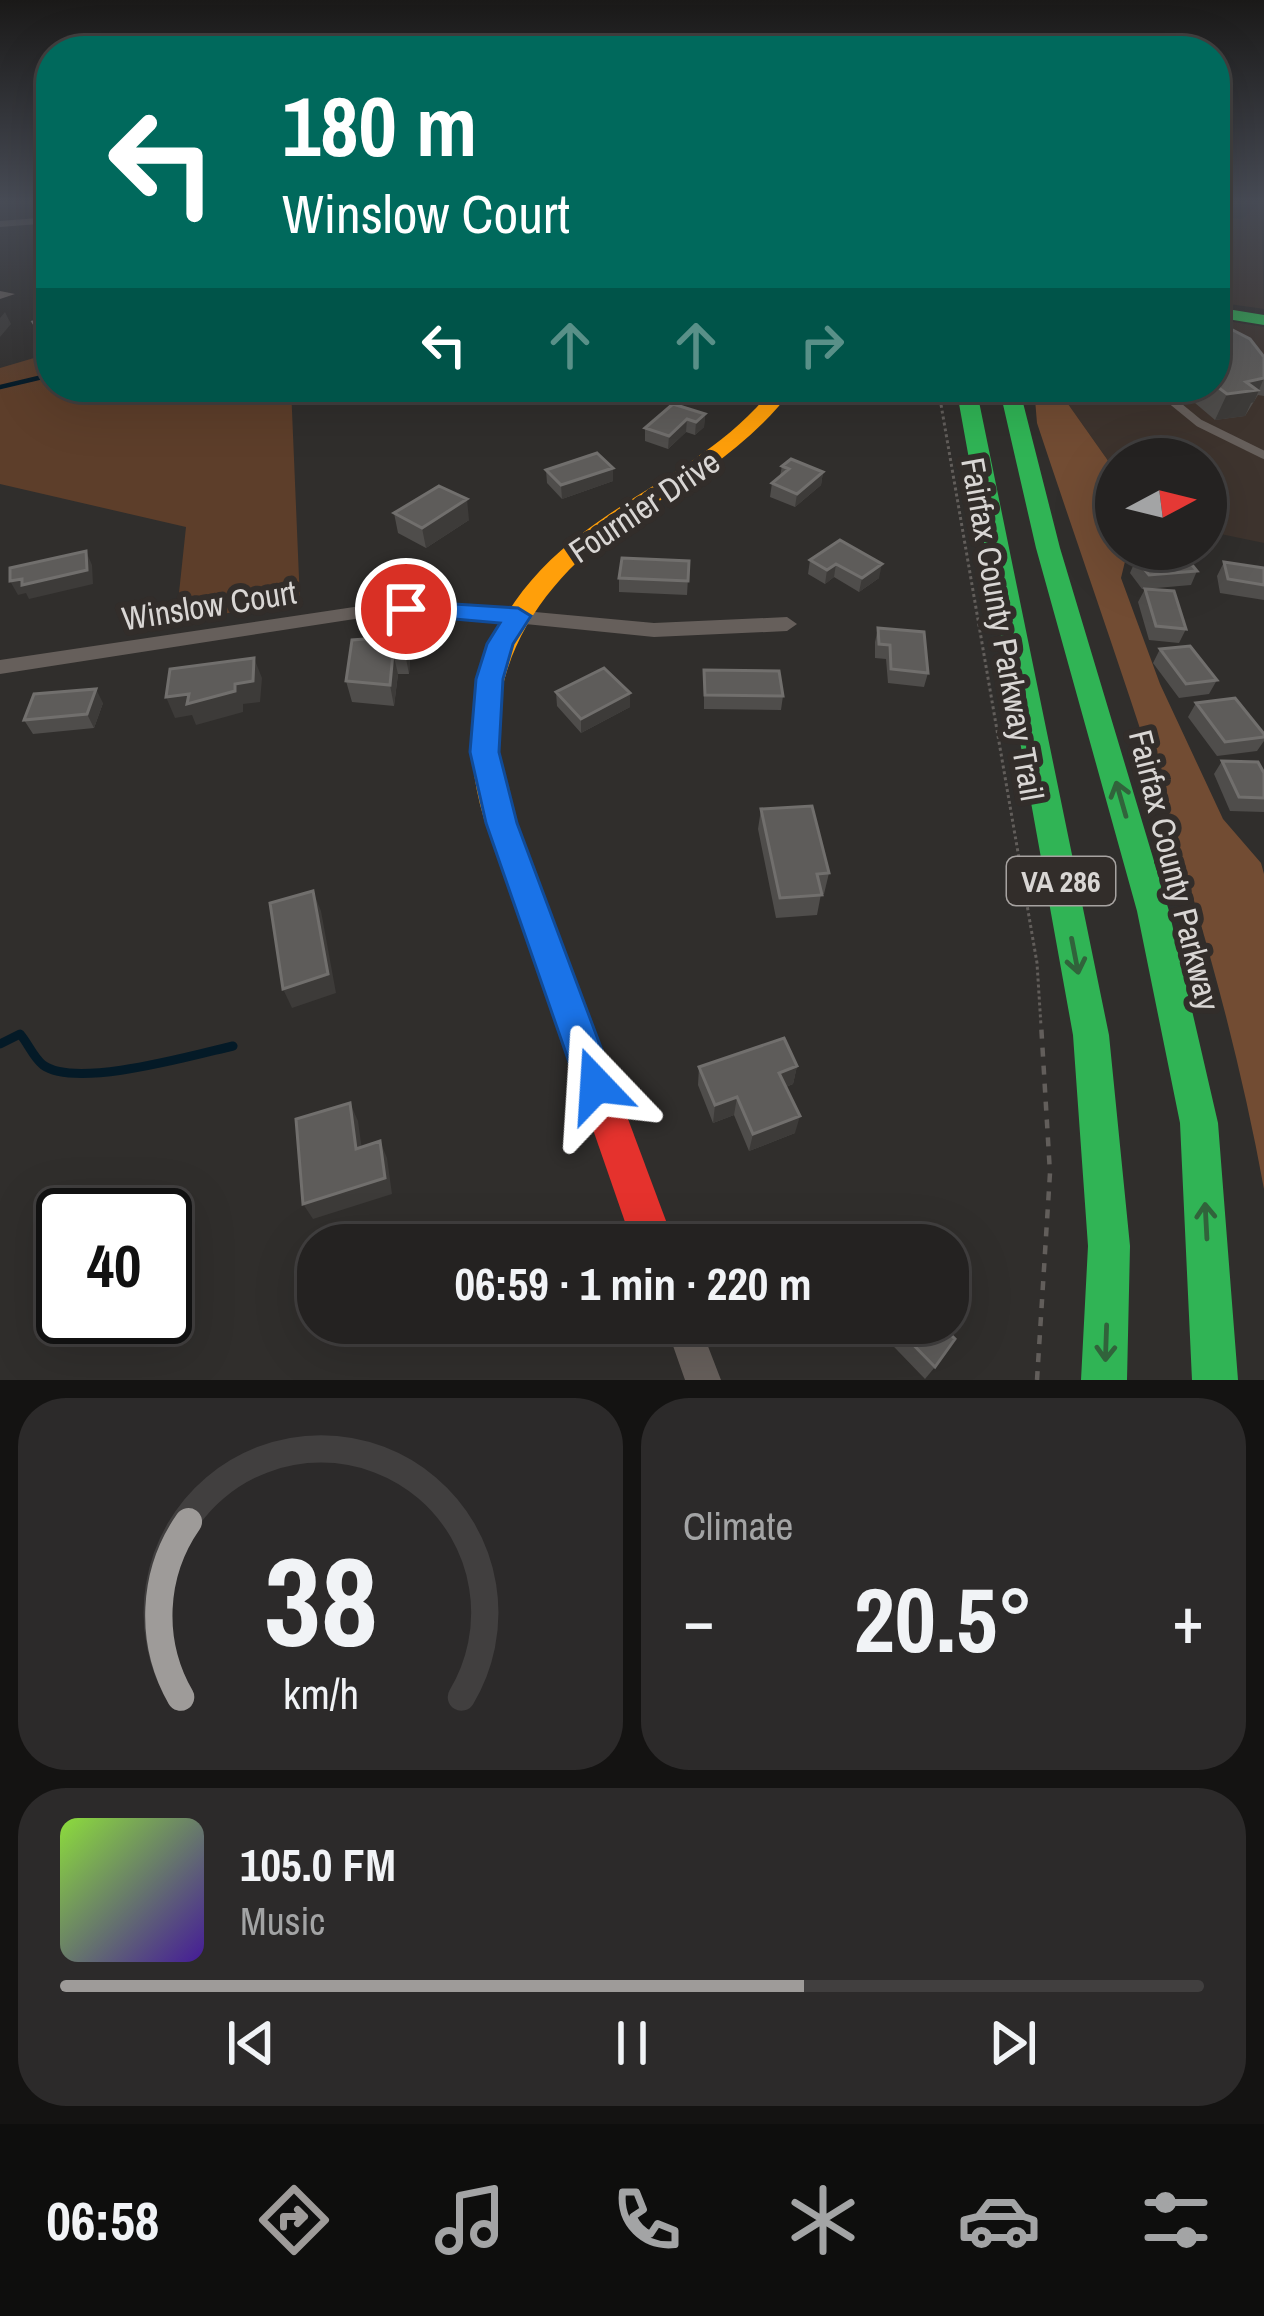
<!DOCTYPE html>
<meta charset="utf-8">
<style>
:root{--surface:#242221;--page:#2c2a2a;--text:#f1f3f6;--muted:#a3a4a5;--line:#413f3f;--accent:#9e9b99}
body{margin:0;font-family:"Archivo Narrow",sans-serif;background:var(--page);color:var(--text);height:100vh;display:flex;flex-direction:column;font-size:45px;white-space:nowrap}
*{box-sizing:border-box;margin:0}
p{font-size:39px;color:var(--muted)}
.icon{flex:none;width:66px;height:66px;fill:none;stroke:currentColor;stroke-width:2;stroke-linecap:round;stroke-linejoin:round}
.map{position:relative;height:1380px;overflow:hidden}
.panel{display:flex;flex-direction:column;gap:18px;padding:18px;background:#141312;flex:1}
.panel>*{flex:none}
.guide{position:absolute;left:36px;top:36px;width:1194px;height:366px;border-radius:48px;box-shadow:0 12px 48px #0002,0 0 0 3px var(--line);background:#00695c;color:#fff;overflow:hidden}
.needle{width:78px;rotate:83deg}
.fabs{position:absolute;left:1095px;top:438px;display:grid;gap:24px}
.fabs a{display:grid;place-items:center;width:132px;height:132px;border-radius:50%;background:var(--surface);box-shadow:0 12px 48px #0002,0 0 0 3px var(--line);font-size:60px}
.speed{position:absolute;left:36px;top:1188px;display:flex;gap:24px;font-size:60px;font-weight:700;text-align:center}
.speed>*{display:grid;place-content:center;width:156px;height:156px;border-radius:50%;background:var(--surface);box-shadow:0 12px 48px #0002,0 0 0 3px var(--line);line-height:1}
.speed .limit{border:6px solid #111;border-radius:18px;background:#fff;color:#111}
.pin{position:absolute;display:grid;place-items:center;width:102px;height:102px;color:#fff;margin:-51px;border:6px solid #fff;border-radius:50%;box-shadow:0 3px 12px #0007}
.me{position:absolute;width:132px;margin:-66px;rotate:340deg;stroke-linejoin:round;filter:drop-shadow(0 0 9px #0008)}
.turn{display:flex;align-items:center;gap:42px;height:252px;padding:0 48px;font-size:54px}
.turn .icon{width:156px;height:156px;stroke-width:2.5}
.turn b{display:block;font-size:84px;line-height:102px}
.lanes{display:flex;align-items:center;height:114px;padding:0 48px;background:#0003;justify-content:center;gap:60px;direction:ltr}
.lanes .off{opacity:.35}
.big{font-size:90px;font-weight:700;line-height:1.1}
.panel .card{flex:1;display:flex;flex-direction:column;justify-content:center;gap:18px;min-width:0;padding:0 42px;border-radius:48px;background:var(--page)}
.panel .dial{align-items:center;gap:0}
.dial svg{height:312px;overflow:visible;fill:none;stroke:var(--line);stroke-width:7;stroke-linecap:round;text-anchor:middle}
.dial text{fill:var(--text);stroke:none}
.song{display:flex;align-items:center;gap:36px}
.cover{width:144px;height:144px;border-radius:18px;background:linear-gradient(135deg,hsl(90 70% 55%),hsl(260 70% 35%))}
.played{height:12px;border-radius:6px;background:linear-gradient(90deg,var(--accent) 65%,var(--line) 65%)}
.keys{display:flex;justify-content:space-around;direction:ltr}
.heat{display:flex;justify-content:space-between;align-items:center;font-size:66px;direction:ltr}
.panel .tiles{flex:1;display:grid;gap:18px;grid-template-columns:1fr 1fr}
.card:last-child{grid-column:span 2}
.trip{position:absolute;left:297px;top:1224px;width:672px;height:120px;border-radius:48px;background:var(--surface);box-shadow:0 12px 48px #0002,0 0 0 3px var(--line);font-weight:700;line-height:120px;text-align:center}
.dock{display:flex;height:192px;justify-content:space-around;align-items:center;background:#0e0e0d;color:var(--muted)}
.dock .icon{width:84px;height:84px}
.dock .current{color:var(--accent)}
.dock b{font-size:54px;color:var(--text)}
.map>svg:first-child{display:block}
.built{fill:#3e342e}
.green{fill:#5d3e2a}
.forest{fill:#724c33}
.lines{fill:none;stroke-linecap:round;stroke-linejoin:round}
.stream-far1{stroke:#041a27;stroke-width:4.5}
.stream{stroke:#041a27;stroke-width:9}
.path-far1{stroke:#625e5b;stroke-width:3;stroke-dasharray:3 3;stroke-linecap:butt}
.path{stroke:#625e5b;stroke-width:4.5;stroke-dasharray:9 9;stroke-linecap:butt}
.lane{stroke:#665f5b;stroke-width:8}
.street{fill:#665f5b;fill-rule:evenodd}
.fast{fill:#30b455;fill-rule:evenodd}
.slow{fill:#ff9f0a;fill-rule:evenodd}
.jam{fill:#e5322d;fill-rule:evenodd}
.wall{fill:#4f4d4b}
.shaded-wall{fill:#3d3b39}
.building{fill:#5e5c5a;stroke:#716f6d;stroke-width:3}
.oneway{stroke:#31633b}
.route{fill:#1a73e8;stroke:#114b97;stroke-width:3}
.labels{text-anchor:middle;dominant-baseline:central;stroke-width:12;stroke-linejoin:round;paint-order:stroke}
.shield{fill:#322d2a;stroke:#a7a3a1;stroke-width:3}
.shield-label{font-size:30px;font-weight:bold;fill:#d9d6d4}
.street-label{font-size:33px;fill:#d9d6d4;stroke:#322d2a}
</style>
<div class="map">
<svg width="1264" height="1380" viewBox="0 0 1264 1380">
<rect width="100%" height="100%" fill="#302e2c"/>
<path class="built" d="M 1261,201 L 1264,309 L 1215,302 L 1215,217 L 1242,219 Z
M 1215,319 L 1264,327 L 1264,543 L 1206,531 L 1206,459 L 1116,459 L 1116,472 L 1056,387 L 1215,387 Z"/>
<path class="green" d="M 51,353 L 51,387 L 291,387 L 300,602 L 176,621 L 186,527 L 0,484 L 0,368 Z"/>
<path class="forest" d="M 1034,387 L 1056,387 L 1116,472 L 1116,549 L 1128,549 L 1121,578 L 1160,684 L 1223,819 L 1261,863 L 1264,874 L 1264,1189 C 1216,925 1121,677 1037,423 Z"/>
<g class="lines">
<path class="stream-far1" d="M 0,387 L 51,375"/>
<path class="stream" d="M 0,1044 L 20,1034 C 28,1043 33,1057 43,1065 C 76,1089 194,1055 233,1046"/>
<path class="path-far1" d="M 938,387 L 1037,963 L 1041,1026"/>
<path class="path" d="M 1037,1380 L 1050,1173 L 1041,1023"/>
<path class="lane" d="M 1155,387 L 1199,423 L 1264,455
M 1165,398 L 1182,395 L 1176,387"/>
<path class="street" d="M 51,217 L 51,223 L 0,227 L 0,221 Z
M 0,291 L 15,294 L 0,299 Z
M 436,603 L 654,623 L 787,617 L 797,624 L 787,631 L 654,637 L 436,615 L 374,616 L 0,674 L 0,660 L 374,604 Z
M 665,1323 L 699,1323 L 721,1380 L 685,1380 Z"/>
<path class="fast" d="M 1215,307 L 1264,315 L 1264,325 L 1215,317 Z
M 956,387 L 976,387 L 1109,1035 L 1130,1246 L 1127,1380 L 1081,1380 L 1088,1246 L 1073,1035 Z
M 999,387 L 1019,387 L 1060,548 L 1169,911 L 1218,1123 L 1238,1380 L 1192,1380 L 1180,1123 L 1137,911 L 1036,548 Z"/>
<path class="slow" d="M 774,387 L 794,387 C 748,450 687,482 624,524 C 545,578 485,662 500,762 C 505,798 521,833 534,867 L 529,876 L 518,880 L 507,876 C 442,747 466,619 584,532 C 649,483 723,453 774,387 Z"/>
<path class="jam" d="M 518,854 L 529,858 L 534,867 L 675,1245 L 633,1245 L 502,867 L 507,858 Z"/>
</g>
<path class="wall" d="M 1215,328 L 1264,357 L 1264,396 L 1258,395 L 1245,416 L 1215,420 L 1195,403 L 1198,396 L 1189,387 L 1215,387 Z
M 711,387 L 738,387 L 734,396 L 711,393 Z
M 705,414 L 704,427 L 695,435 L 686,432 L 668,449 L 645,441 L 645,428 Z
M 782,466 L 823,472 L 821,485 L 795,507 L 770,497 L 772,483 L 780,476 Z
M 546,470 L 613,481 L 562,499 L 547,483 Z
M 394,513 L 469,520 L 426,548 L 398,533 Z
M 840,540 L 879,578 L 859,592 L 834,577 L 825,584 L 808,574 L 810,560 Z
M 1136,559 L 1197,571 L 1191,585 L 1145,589 L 1186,629 L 1179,643 L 1149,640 L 1138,602 L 1145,589 L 1142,589 L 1130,573 Z
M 689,561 L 687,595 L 619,592 L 619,578 Z
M 1224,562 L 1264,568 L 1264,600 L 1220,593 L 1217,576 Z
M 878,628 L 928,673 L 924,687 L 888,683 L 886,659 L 875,658 L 875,642 Z
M 406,636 L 410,657 L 409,674 L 398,674 L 394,706 L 352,702 L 346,681 Z
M 1160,649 L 1217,680 L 1209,694 L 1179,698 L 1153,663 Z
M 704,670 L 783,696 L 781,710 L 704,709 Z
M 556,692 L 630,693 L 630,707 L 581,733 L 557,706 Z
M 103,703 L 94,728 L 33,734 L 24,720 Z
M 1196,703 L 1264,734 L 1264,741 L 1257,751 L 1217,756 L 1188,717 Z
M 1222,761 L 1264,773 L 1264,812 L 1230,811 L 1214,774 Z
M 761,809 L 829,873 L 824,894 L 821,894 L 817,915 L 776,918 L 758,829 Z
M 797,1066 L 793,1084 L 786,1087 L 795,1133 L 749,1151 L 734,1115 L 713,1123 L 698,1085 L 699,1067 Z
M 833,1323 L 855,1323 L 846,1336 Z
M 871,1323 L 939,1323 L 935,1367 L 925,1379 Z"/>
<path class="shaded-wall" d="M 5,312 L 11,324 L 0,337 L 0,318 Z
M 51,329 L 51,343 L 45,345 L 40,333 Z
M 1264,378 L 1254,402 L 1251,403 L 1245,416 L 1215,420 L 1227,394 L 1246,382 Z
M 705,414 L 704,427 L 695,435 L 696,422 Z
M 687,419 L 686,432 L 668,449 L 669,436 Z
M 613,468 L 613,481 L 562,499 L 561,485 Z
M 823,472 L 821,485 L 795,507 L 797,494 Z
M 467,499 L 469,520 L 426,548 L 422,528 Z
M 86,551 L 92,565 L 93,584 L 29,599 L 26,593 L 18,595 L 10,581 L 22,579 Z
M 836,564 L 834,577 L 825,584 L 827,570 Z
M 882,564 L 879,578 L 859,592 L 862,578 Z
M 406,636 L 410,657 L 409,674 L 405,653 Z
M 393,653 L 398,674 L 394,706 L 390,685 Z
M 254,658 L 262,678 L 260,702 L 243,704 L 243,712 L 196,725 L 192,715 L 175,718 L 166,697 L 235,684 Z
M 96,689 L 103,703 L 94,728 L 87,714 Z
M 630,693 L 630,707 L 581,733 L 581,719 Z
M 313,891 L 321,911 L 336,993 L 292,1008 L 283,989 Z
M 797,1066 L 793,1084 L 775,1091 L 779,1073 Z
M 737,1097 L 734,1115 L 713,1123 L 715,1105 Z
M 350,1103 L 358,1121 L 364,1165 L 356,1149 Z
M 800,1116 L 795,1133 L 749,1151 L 753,1134 Z
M 380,1141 L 387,1158 L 392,1194 L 313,1219 L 303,1204 Z"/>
<path class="building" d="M 51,318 L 51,329 L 40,333 L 33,322 Z
M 1221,324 L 1250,339 L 1264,357 L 1264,378 L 1246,382 L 1257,390 L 1227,394 L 1215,385 L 1215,328 Z
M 673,404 L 705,414 L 696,422 L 687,419 L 669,436 L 645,428 Z
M 597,453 L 613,468 L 561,485 L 546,470 Z
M 791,459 L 823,472 L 797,494 L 772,483 L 789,469 L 782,466 Z
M 439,486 L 467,499 L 422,528 L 394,513 Z
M 840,540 L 882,564 L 862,578 L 836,564 L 827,570 L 810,560 Z
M 86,551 L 87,570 L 22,585 L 22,579 L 10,581 L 10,568 Z
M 1184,555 L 1197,571 L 1149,575 L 1136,559 Z
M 622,558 L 689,561 L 688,581 L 619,578 Z
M 1224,562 L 1264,568 L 1264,585 L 1228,579 Z
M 1145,589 L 1174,591 L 1186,629 L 1156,626 Z
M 878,628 L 924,632 L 928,673 L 891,669 L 890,645 L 879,644 Z
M 406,636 L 405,653 L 393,653 L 390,685 L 346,681 L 352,640 Z
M 1190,646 L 1217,680 L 1186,684 L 1160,649 Z
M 254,658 L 253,681 L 235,684 L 235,691 L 187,704 L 189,694 L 166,697 L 170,669 Z
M 604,668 L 630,693 L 581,719 L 556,692 Z
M 704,670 L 779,671 L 783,696 L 705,695 Z
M 96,689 L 87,714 L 24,720 L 34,694 Z
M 1235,698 L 1264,734 L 1264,737 L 1225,742 L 1196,703 Z
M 1222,761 L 1258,762 L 1264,773 L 1264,798 L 1239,797 Z
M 812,806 L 829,873 L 817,874 L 822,895 L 780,898 L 761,809 Z
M 313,891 L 328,974 L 283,989 L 270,903 Z
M 784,1038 L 797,1066 L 779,1073 L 800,1116 L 753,1134 L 737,1097 L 715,1105 L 699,1067 Z
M 350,1103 L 356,1149 L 380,1141 L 385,1178 L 303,1204 L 296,1119 Z
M 874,1227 L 893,1245 L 859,1245 Z
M 892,1323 L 939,1323 L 955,1339 L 935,1367 Z"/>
<defs><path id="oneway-shaft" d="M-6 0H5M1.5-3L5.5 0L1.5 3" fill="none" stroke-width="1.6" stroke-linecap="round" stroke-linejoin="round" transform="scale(3)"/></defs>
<g class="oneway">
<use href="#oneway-shaft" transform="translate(1121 799) rotate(-106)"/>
<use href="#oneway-shaft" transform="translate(1075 956) rotate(79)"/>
<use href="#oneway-shaft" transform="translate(1206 1221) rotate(-93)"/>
<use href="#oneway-shaft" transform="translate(1106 1343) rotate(92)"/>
</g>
<linearGradient id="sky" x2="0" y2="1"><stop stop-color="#1a1918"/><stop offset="0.51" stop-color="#484c56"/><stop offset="1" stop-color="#484c56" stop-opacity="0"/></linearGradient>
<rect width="1264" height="395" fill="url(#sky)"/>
<path class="route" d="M 406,601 L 518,608 L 531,616 L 513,644 L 503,679 L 499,752 L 517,823 L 615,1085 L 609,1098 L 596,1103 L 582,1098 L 577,1085 L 486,823 L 470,752 L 476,679 L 487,644 L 500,623 L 398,614 L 394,609 L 398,603 Z"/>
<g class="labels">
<rect class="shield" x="1007" y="857" width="108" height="48" rx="9"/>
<g class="shield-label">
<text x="1061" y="881">VA 286</text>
</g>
<g class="street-label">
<text transform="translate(644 506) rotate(-34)">Fournier Drive</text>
<text transform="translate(209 605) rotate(-9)">Winslow Court</text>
<text transform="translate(1003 629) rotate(80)">Fairfax County Parkway Trail</text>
<text transform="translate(1175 870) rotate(76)">Fairfax County Parkway</text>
</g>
</g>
</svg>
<div class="fabs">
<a><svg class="needle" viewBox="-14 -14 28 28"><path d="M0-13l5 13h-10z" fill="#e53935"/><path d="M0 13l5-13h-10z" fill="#a3a4a5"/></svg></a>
</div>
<div class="speed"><div class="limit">40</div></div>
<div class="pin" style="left:406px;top:609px;background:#d93025"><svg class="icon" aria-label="arrive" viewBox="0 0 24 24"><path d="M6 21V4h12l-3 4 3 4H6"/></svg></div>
<svg class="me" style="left:596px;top:1085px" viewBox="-20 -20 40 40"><path d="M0-17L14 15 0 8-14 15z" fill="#1a73e8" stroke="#fff" stroke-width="4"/></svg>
<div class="trip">06:59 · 1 min · 220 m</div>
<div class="guide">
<div class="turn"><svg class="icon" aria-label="left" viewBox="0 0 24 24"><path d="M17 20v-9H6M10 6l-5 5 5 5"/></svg><div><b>180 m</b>Winslow Court</div></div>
<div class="lanes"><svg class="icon" aria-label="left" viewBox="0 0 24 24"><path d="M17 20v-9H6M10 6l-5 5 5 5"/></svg><svg class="icon off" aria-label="ahead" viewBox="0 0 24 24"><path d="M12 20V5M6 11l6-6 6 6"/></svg><svg class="icon off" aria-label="ahead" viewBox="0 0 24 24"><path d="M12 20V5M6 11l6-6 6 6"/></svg><svg class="icon off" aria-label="right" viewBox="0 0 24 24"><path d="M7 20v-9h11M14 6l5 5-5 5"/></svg></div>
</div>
</div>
<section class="panel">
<div class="tiles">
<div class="card dial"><svg viewBox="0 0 100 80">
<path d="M14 69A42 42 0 1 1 86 69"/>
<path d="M14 69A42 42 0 0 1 16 24" stroke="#9e9b99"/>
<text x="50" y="56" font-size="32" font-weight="700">38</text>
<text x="50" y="72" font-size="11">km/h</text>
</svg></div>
<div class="card"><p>Climate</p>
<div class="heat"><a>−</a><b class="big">20.5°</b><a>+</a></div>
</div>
<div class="card">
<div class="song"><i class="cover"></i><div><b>105.0 FM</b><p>Music</p></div></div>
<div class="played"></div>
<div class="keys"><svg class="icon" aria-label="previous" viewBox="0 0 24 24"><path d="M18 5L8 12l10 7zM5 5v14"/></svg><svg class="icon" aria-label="pause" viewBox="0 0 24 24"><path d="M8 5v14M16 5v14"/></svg><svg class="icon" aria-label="next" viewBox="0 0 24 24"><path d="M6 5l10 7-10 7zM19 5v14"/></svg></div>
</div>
</div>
</section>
<nav class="dock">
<b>06:58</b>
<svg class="icon current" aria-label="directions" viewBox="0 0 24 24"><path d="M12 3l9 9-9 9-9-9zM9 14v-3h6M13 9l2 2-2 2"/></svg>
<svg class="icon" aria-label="music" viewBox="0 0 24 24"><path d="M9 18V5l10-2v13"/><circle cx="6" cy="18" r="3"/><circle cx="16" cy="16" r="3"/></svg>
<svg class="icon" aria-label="phone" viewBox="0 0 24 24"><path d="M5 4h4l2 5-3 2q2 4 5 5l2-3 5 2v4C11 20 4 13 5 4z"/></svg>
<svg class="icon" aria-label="climate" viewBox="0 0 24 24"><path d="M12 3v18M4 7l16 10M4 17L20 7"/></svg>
<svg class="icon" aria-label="car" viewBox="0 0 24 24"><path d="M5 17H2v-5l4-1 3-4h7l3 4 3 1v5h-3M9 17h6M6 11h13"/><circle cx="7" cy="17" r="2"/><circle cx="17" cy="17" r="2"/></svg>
<svg class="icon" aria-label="filters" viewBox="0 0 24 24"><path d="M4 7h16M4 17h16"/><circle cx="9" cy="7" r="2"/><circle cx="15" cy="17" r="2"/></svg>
</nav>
